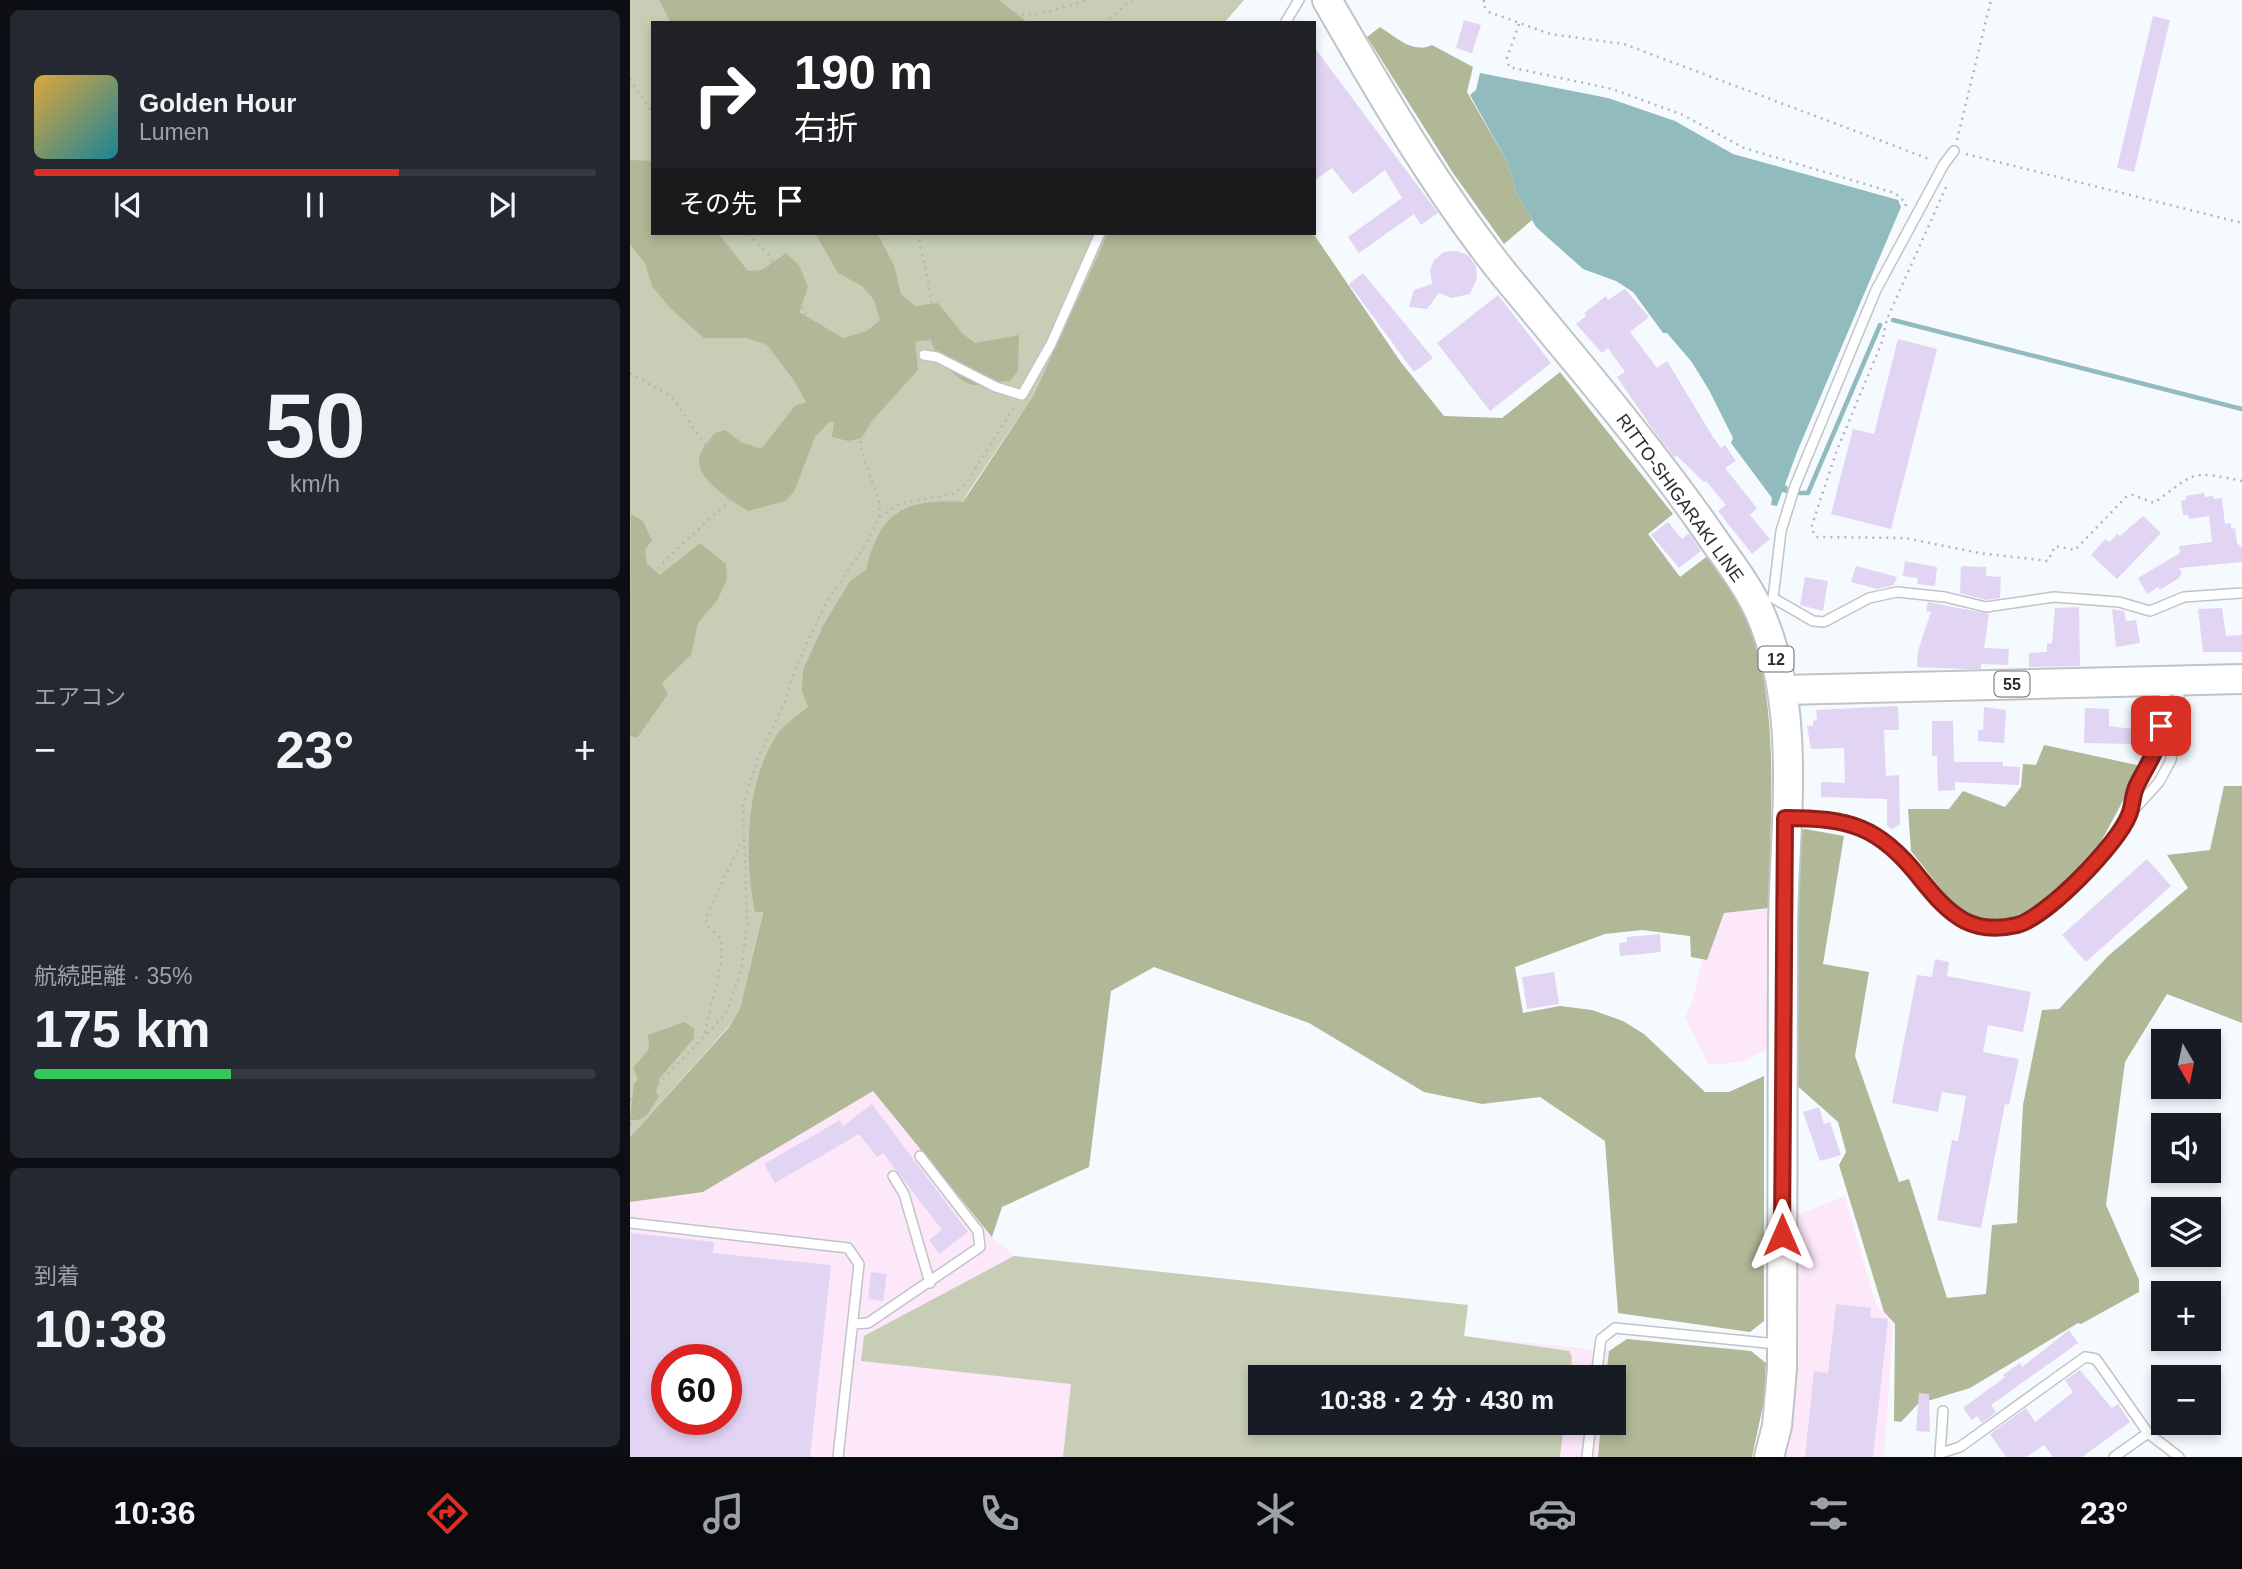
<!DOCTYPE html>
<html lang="ja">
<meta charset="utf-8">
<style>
:root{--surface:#171b24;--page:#242831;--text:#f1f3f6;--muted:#9ea1a6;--line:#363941;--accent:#d93025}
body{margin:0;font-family:Helvetica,"Noto Sans JP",sans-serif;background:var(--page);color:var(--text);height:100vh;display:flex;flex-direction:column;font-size:26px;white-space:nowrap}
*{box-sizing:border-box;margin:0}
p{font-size:23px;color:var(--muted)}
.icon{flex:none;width:38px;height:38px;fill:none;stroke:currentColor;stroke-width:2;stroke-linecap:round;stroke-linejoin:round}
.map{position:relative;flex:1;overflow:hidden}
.details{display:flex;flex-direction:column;gap:10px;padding:10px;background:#0d0f14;width:630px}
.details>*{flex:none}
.hud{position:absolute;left:21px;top:21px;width:665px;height:214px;border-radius:0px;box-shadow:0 4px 10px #0003;background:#202124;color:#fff;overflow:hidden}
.needle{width:46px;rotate:171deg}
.controls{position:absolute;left:1521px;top:1029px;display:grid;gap:14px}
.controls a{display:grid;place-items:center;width:70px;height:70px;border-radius:0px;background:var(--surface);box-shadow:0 4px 10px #0003;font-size:35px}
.speed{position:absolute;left:21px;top:1344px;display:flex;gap:14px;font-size:35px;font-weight:700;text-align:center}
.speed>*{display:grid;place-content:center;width:91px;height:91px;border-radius:50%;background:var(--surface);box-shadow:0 4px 10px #0003;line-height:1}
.speed .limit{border:10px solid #d22;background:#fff;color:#111}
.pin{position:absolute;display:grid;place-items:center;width:60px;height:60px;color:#fff;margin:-30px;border-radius:14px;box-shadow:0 4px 10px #0006}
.me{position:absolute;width:77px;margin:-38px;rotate:0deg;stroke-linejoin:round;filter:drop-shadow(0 0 5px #0008)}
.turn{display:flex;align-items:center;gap:24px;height:147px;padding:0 28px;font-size:32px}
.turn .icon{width:91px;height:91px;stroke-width:2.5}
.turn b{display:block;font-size:49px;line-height:60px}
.then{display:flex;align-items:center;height:66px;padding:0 28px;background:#0003;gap:14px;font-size:26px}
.big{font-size:52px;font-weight:700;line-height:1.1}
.details .tile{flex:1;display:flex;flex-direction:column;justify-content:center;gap:10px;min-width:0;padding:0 24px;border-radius:10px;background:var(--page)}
.details .dial{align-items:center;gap:0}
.dial b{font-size:91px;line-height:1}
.song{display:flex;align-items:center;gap:21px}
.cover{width:84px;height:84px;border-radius:10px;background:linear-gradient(135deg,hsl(40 70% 55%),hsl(190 70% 35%))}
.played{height:7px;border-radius:4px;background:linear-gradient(90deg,var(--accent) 65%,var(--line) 65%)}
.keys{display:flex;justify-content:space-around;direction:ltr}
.heat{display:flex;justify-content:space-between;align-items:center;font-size:38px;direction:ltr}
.charge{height:10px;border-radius:5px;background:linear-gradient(90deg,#34c759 35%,var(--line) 0)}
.trip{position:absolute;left:618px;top:1365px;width:378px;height:70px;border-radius:0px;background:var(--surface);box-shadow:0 4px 10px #0003;font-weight:700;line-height:70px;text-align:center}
.menu{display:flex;height:112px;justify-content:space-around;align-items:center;background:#090b0e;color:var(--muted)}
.menu .icon{width:49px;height:49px}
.menu .current{color:var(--accent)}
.menu b{font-size:32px;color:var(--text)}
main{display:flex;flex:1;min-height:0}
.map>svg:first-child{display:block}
.industrial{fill:#fce8f9;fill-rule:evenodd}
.green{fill:#c7ceb5}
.forest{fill:#b0b898}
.water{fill:#91bbbc}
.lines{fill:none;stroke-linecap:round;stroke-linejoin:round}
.stream{stroke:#91bbbc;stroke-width:4.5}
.building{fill:#e2d4f3;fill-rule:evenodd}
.lane-casing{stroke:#bfc4c7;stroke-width:12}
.primary-casing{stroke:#bfc4c7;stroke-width:32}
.path{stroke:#b3b7ba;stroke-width:2.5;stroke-dasharray:2 5;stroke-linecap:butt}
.lane{stroke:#fff;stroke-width:9}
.primary{stroke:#fff;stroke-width:28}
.route-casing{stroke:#8d1f18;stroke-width:18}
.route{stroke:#d93025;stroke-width:12}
.labels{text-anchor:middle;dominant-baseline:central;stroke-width:7;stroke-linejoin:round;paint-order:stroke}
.shield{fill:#fff;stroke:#6a6b6c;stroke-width:2}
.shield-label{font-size:16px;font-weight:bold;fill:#2a2c2d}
.street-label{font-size:18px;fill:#2a2c2d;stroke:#fff}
</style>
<main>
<section class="details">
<div class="tile">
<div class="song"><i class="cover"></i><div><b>Golden Hour</b><p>Lumen</p></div></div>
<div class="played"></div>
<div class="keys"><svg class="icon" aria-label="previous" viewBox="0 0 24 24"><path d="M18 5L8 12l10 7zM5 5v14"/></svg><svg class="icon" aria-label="pause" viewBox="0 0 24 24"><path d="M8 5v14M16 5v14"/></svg><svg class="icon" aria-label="next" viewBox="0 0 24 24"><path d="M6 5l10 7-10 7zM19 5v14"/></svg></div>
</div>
<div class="tile dial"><b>50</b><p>km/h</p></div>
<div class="tile"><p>エアコン</p>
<div class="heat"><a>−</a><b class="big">23°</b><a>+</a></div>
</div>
<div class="tile"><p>航続距離 · 35%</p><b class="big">175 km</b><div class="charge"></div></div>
<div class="tile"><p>到着</p><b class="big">10:38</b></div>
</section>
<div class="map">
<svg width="1612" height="1457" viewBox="0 0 1612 1457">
<rect width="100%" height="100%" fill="#f5fafe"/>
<path class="industrial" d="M 1139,908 L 1137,1049 L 1112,1062 L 1079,1065 L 1055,1018 L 1063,1000 L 1072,959 L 1076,960 L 1094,913 Z
M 243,1091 L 362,1237 L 385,1256 L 838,1305 L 834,1336 L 979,1351 L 976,1377 L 630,1377 L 630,1423 L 971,1423 L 968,1457 L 0,1457 L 0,1202 L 73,1192 ZM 37,1360 L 96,1360 L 96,1419 L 37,1419 Z
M 1215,1196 L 1245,1302 L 1263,1325 L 1254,1457 L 1154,1457 L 1157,1434 L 1162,1217 Z"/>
<path class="green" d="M 0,0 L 614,0 L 594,23 L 23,23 L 23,233 L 478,233 L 403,396 L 337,494 L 133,911 L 110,1008 L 99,1026 L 0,1137 Z
M 384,1256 L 838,1305 L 834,1336 L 939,1351 L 942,1357 L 940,1377 L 630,1377 L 630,1423 L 934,1423 L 930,1457 L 433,1457 L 441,1384 L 231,1361 L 234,1336 Z"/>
<path class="forest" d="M 29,0 L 369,0 L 398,23 L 41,23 Z
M 750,27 C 766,37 782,54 802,45 L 843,67 L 837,92 L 878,163 L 886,192 L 902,220 L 874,244 L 823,173 L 737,37 Z
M 0,160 L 23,161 L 23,233 L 88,233 L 118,271 L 132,270 L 156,253 L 169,265 L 178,287 L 169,312 L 213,338 L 237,331 L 250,320 L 244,300 L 232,286 L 208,273 L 185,233 L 247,233 L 264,265 L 271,294 L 285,306 L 308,303 L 333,334 L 345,343 L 389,335 L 388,371 L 380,381 C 369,381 357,385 347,385 C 330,386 304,355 301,340 L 285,342 L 288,370 L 241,422 L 232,438 L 218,441 L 202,437 L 204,422 L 199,422 L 185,437 L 164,492 L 155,501 L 118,511 C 103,501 69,482 69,461 C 69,451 79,441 85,433 L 95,430 L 111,442 L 131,449 L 165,406 L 176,402 L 165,382 L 137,345 L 117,338 L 74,338 L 40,308 L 22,286 L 15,263 L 0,244 Z
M 478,233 L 683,233 L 770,361 L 814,416 L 872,418 L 930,372 L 1043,514 L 1018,534 L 1050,577 L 1080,554 C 1093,576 1107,597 1117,620 C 1152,706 1139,817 1139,908 L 1094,913 L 1077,960 L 1061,957 L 1060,936 L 1012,930 L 975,934 L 885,967 L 893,1013 L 930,1006 L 962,1010 L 993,1021 L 1014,1034 L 1075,1092 L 1099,1092 L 1134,1076 L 1134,1321 L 1120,1332 L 988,1313 L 975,1141 L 910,1097 L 852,1104 L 794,1092 L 679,1023 L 524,967 L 481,991 L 459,1167 L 372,1207 L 362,1237 L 243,1091 L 73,1192 L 0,1202 L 0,1137 L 99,1027 L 110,1008 L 133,912 L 125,912 C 114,858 115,785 146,736 C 154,724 167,716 178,707 L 172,691 L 173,670 L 193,626 L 220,581 L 236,570 C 250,512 273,499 333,502 L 403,396 Z
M 1,514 L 13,521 L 22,541 L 15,549 L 17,564 L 30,575 L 70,543 L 96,564 L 97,579 L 88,599 L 68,623 L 61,655 L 32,683 L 38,694 L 7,738 L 0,736 Z
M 1414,745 L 1507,765 L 1510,769 L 1466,851 L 1408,907 L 1373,921 L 1341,915 L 1325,906 L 1315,894 L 1281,851 L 1278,809 L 1319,809 L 1333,791 L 1375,807 L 1391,787 L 1393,764 L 1406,765 Z
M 1594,786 L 1612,786 L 1612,1023 L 1537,994 L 1495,1062 L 1476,1205 L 1509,1280 L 1509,1292 L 1451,1324 L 1448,1323 L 1340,1388 L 1288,1404 L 1271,1422 L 1264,1421 L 1265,1324 L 1254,1312 L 1209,1165 L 1216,1152 L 1208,1122 L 1163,1082 L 1169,831 L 1175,829 L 1214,836 L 1193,964 L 1239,972 L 1225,1056 L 1269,1182 L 1279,1179 L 1317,1298 L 1356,1294 L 1362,1225 L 1387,1223 L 1393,1105 L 1412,1010 L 1429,1009 L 1478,956 L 1558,888 L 1537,855 L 1580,850 Z
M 54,1022 L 64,1028 L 64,1038 L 29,1079 L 26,1092 L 29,1096 L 17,1115 L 8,1120 L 0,1120 L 4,1084 L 8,1079 L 3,1068 L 19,1049 L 18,1035 Z
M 997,1339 L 1121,1351 L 1136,1363 L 1134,1401 L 1122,1457 L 968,1457 L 971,1423 L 984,1423 L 984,1377 L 976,1377 L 979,1351 Z"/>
<path class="water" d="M 850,73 L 978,98 L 1045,121 L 1103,154 L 1268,200 L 1271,207 L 1167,452 L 1155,485 L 1158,487 L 1157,493 L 1152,492 L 1147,506 L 1141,505 L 1142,498 L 1101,443 L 1103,438 L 1079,390 L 1061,361 L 1037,333 L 1033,333 L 1003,292 L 986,281 L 953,269 L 906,227 L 886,192 L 878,163 L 840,95 L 846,90 Z"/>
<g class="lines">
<path class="stream" d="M 1263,320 L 1612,409
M 1169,493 L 1178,493 L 1250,325"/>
</g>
<path class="building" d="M 1523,16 L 1540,20 L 1504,172 L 1487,168 Z
M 834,20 L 851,25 L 842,53 L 826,48 Z
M 684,47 L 808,213 L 791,225 L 784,214 L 729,253 L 718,237 L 772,198 L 755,170 L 723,194 L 702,168 L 684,181 Z
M 826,251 L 838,255 L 846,266 L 847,278 L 840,294 L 821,298 L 809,293 L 797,309 L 779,307 L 784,290 L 802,284 L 800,270 L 804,260 L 814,252 Z
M 733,273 L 803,358 L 784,372 L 719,284 Z
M 995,289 L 1019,317 L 1000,332 L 1027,368 L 1037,361 L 1083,437 L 1091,448 L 1095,445 L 1106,461 L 1095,468 L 1127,508 L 1120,515 L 1140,539 L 1122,554 L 1088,511 L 1096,505 L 1076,481 L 1074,482 L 1047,456 L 1044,457 L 1024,431 L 987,377 L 995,372 L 978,348 L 972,353 L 946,324 L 956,316 L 954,313 L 976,296 L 978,300 Z
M 868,295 L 921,363 L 860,411 L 807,343 Z
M 1268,339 L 1307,349 L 1261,529 L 1201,514 L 1223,429 L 1244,434 Z
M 1574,493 L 1575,497 L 1583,496 L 1584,499 L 1592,498 L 1595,524 L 1601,523 L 1601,529 L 1605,528 L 1607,543 L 1612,548 L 1612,562 L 1549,568 L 1552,573 L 1549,578 L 1530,590 L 1528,587 L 1517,594 L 1508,578 L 1550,553 L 1549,546 L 1582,542 L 1579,516 L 1559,519 L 1558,515 L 1553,515 L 1551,501 L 1556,500 L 1556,496 Z
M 1513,516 L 1531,533 L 1487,579 L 1461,555 L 1475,539 L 1480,542 L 1487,534 L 1490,536 Z
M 1038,522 L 1052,539 L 1059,533 L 1071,551 L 1049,568 L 1021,535 Z
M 1275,561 L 1307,567 L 1305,586 L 1287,584 L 1288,578 L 1273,576 Z
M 1226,566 L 1267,577 L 1264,585 L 1247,589 L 1221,582 Z
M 1331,566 L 1356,567 L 1356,576 L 1371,577 L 1370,598 L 1356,600 L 1330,593 Z
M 1175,577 L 1198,581 L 1193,611 L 1170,605 Z
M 1298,602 L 1359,614 L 1354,648 L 1379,649 L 1378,665 L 1351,664 L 1351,669 L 1334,669 L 1287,667 L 1288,651 L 1301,612 L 1296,611 Z
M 1449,607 L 1450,666 L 1399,667 L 1399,653 L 1417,652 L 1417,644 L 1422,643 L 1425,608 Z
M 1592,608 L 1596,636 L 1612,635 L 1612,652 L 1573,652 L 1568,609 Z
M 1482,609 L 1494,611 L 1496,621 L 1506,620 L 1510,643 L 1486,647 Z
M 1268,706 L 1269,730 L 1254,730 L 1256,776 L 1269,775 L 1270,825 L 1261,829 L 1257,825 L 1257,799 L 1191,797 L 1191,782 L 1215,783 L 1214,748 L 1181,749 L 1177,726 L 1183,726 L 1183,721 L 1187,720 L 1186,710 Z
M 1354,707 L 1376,710 L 1374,743 L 1348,741 L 1348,730 L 1353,730 Z
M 1455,708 L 1479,709 L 1479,726 L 1503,729 L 1503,744 L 1454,743 Z
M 1302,721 L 1323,721 L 1324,762 L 1373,762 L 1373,766 L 1390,767 L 1389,785 L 1325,782 L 1325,790 L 1308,791 L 1307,756 L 1302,756 Z
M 1517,859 L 1541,886 L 1456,962 L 1432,935 Z
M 1030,934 L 1031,952 L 990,956 L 989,943 L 997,942 L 997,937 Z
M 1305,959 L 1319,962 L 1317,976 L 1401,992 L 1393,1032 L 1358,1025 L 1353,1052 L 1389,1059 L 1379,1105 L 1375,1104 L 1351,1228 L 1307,1220 L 1322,1140 L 1328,1141 L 1336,1096 L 1312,1092 L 1308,1112 L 1262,1103 L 1287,975 L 1302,977 Z
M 924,972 L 929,1004 L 897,1009 L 892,977 Z
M 242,1104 L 338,1232 L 309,1254 L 299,1240 L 312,1230 L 253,1153 L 247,1157 L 229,1134 L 145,1183 L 134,1164 L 210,1120 L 213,1126 Z
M 1189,1107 L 1194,1124 L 1200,1122 L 1211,1155 L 1190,1161 L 1173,1112 Z
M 1,1233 L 84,1242 L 83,1253 L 201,1265 L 180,1457 L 0,1457 ZM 37,1360 L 96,1360 L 96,1419 L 37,1419 Z
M 241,1272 L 257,1274 L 253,1301 L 238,1299 Z
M 1206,1304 L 1241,1308 L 1240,1317 L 1258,1319 L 1243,1457 L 1175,1457 L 1184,1371 L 1198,1373 Z
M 1439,1330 L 1448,1343 L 1361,1405 L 1366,1412 L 1352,1423 L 1347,1416 L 1342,1420 L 1333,1408 L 1375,1377 L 1373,1375 L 1390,1363 L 1392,1367 Z
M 1450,1370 L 1482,1408 L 1488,1404 L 1500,1422 L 1452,1457 L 1423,1457 L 1414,1445 L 1396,1457 L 1376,1457 L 1360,1434 L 1396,1408 L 1405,1422 L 1443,1392 L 1435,1380 Z
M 1289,1393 L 1299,1394 L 1300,1432 L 1286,1431 Z"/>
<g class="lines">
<defs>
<path id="lane" d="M 655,23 L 669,0
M 1324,151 L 1314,164 L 1246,290 L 1165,486 L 1151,531 L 1143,598 L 1183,621 L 1194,622 L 1239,598 L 1267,592 L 1315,597 L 1356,607 L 1424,597 L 1489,602 L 1520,611 L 1554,597 L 1612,593
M 294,355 L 307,357 L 366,387 L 392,395 L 421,344 L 470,233
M 1500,814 C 1500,789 1517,776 1526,754 C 1534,734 1533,705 1536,683
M 1161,818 L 1213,822 L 1251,836 L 1314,906 L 1333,920 L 1366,929 L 1389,924 L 1412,911 L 1464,865 L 1500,814 L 1529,782 L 1541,760 L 1550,686
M 263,1176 L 274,1194 L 300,1283
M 0,1223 L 218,1248 L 229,1264 L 208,1457
M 223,1324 L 238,1323 L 350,1247 L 348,1231 L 290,1156
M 966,1377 L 971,1339 L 985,1328 L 1147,1344
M 1311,1453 L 1330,1447 L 1455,1357 L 1466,1359 L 1518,1433 L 1549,1457
M 1310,1455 L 1313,1411
M 957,1457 L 961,1423
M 1484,1457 L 1518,1433"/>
<path id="primary" d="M 697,0 C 751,94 806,189 874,274 C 943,358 1015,441 1077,530 C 1095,557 1117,583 1130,613 C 1173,712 1154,824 1153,928 C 1152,1075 1152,1222 1152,1369 L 1147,1426 L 1139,1457
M 1153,690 L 1612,679"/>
</defs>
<use href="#lane" class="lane-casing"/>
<use href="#primary" class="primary-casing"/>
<path class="path" d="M 345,0 C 402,23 403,15 458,0
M 854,0 L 853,5 L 859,12 L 920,34 L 994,44 L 1302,160
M 474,23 L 502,0
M 889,24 L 877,58 L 879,67 L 982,89 L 1053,115 L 1114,148 L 1265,193 L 1276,203 L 1275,210
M 0,79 L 23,114
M 1327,140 L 1361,0
M 1336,154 L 1612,223
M 1316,187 L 1257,319 L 1252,342 L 1207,450 L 1181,528 L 1186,537 L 1275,538 L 1349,553 L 1418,561 L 1425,546 L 1445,550 L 1496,497 L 1503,495 L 1524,503 C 1566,472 1560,470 1612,481
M 288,233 C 293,266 310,311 298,343
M 0,373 L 43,398 L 108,493 L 36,559 L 0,602
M 108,493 L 197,406 C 203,375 198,371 178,348 L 181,326 L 178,317 L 138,254 L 117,233
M 249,517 L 250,506 C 235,454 213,436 256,389 C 265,379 277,373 286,363
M 75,1033 C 80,1001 94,973 91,938 L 76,925 L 76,917 L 112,840
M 0,1099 L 14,1104
M 0,1124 L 27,1085 L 96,1014 L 111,972 L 117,925 L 113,805 L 128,757 L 154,704 L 163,674 L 194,606 L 234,547 L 249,518 L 271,503 L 323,494 L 337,482 L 386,404"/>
<use href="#lane" class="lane"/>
<use href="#primary" class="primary"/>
</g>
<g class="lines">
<defs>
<path id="route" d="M 1152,1235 L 1155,818 C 1219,818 1249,826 1289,877 C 1302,893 1316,911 1335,921 C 1351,929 1370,929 1387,925 C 1417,917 1488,844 1499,815 C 1503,806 1502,795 1507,785 C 1519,761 1527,754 1531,726"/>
</defs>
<use href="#route" class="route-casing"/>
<use href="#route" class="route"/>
</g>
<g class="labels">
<g class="shield">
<rect x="1128.5" y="646.5" width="35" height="25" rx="5"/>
<rect x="1364.5" y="671.5" width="35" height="25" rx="5"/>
</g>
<g class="shield-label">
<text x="1146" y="659">12</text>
<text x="1382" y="684">55</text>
</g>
<g class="street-label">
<text transform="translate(1050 498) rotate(54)">RITTO-SHIGARAKI LINE</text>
</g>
</g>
</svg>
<div class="controls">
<a><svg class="needle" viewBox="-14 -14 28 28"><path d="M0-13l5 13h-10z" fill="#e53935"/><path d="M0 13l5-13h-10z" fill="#9ea1a6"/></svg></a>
<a><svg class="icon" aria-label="sound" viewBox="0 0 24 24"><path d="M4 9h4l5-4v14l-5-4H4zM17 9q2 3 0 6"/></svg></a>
<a><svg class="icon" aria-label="layers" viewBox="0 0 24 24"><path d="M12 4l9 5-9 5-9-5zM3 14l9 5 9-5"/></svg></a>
<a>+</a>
<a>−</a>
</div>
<div class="speed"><div class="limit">60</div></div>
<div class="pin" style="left:1531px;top:726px;background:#d93025"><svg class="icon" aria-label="arrive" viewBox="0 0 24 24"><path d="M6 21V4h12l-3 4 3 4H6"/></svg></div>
<svg class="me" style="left:1152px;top:1235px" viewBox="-20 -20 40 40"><path d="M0-17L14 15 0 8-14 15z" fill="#d93025" stroke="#fff" stroke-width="4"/></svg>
<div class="trip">10:38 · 2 分 · 430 m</div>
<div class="hud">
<div class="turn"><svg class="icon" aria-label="right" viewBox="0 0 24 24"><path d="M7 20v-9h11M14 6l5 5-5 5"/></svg><div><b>190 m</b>右折</div></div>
<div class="then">その先<svg class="icon" aria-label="arrive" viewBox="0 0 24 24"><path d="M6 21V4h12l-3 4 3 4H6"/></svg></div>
</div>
</div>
</main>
<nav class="menu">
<b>10:36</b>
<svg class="icon current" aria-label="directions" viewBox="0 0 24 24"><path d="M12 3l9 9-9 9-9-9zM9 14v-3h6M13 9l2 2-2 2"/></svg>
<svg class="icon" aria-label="music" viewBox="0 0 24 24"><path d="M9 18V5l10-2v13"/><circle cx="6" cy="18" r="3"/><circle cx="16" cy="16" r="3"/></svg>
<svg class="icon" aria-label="phone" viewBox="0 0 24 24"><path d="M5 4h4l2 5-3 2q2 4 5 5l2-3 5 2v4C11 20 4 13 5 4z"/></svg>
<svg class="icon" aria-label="climate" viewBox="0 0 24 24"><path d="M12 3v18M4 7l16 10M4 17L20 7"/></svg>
<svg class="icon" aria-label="car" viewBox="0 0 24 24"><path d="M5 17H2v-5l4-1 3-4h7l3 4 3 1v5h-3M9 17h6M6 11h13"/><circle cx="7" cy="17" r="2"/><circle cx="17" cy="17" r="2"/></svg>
<svg class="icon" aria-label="filters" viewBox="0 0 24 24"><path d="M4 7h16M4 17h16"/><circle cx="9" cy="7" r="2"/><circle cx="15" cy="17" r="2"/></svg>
<b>23°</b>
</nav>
